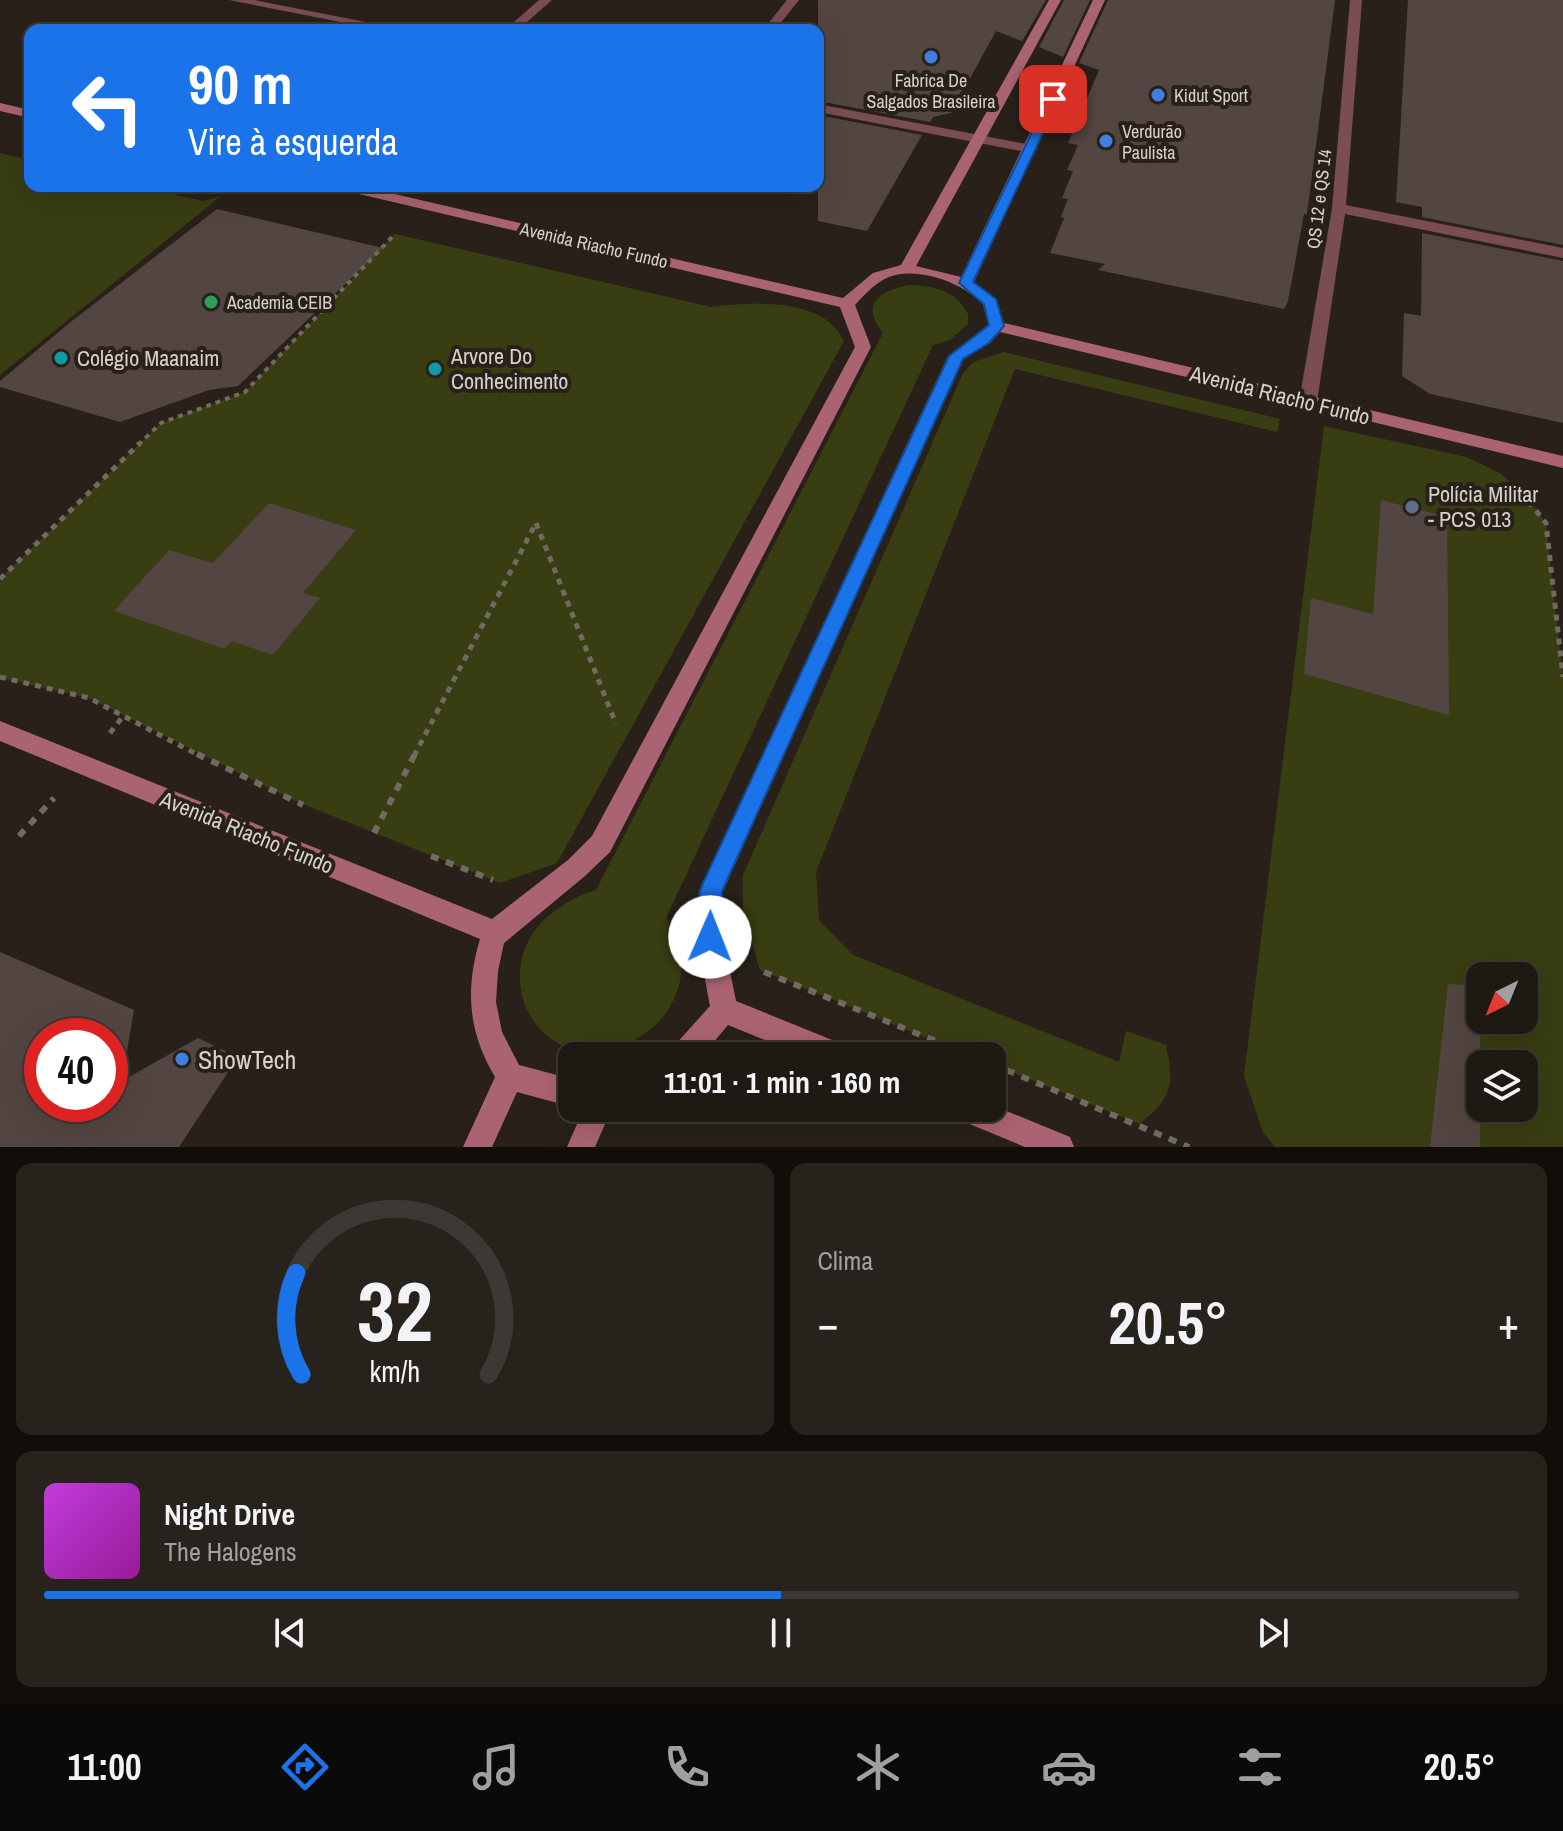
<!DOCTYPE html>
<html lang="pt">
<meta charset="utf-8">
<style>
:root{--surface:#1f1913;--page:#27221c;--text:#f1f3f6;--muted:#a1a0a0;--line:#3c3833;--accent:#1a73e8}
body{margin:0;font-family:"Archivo Narrow",sans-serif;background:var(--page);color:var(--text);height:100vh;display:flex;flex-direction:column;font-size:30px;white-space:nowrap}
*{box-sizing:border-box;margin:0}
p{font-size:26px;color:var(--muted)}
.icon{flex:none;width:44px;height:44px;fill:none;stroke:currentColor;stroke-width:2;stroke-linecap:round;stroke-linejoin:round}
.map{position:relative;height:1147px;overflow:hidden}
.details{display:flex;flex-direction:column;gap:16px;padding:16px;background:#110e0a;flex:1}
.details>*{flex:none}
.top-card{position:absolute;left:24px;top:24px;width:800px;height:168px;border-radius:16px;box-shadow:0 8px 32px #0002,0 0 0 2px var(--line);background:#1a73e8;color:#fff;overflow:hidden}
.needle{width:52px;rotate:223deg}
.buttons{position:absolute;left:1466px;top:962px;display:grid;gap:16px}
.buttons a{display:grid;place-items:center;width:72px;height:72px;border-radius:16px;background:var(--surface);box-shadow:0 8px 32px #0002,0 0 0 2px var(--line);font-size:40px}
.speed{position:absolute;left:24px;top:1018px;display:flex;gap:16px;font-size:40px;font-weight:700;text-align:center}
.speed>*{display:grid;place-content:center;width:104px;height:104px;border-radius:50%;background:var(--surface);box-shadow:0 8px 32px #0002,0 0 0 2px var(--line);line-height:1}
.speed .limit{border:12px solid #d22;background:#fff;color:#111}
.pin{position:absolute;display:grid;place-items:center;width:68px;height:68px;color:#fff;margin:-34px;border-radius:16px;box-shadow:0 4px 12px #0006}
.me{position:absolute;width:88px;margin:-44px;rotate:1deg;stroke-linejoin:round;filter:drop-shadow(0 0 6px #0008)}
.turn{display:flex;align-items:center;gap:28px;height:168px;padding:0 32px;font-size:36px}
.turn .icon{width:104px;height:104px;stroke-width:2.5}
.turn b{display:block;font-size:56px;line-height:68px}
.big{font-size:60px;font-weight:700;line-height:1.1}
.details .card{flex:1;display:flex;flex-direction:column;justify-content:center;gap:12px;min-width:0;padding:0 28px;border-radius:16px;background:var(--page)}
.details .dial{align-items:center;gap:0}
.dial svg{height:208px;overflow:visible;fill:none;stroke:var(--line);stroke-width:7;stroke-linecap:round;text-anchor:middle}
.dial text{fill:var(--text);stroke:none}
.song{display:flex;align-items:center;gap:24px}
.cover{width:96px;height:96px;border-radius:12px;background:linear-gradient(135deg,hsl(290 70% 55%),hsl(300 70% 35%))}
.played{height:8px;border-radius:4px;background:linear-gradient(90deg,var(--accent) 50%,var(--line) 50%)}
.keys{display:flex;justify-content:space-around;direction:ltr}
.heat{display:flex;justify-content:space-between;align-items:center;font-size:44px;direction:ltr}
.details .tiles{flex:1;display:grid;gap:16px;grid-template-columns:1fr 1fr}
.card:last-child{grid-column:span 2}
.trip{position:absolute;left:558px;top:1042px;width:448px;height:80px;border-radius:16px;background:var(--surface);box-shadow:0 8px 32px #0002,0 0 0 2px var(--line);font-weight:700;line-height:80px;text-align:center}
.tabs{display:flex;height:128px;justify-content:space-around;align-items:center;background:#0c0a08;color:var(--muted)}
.tabs .icon{width:56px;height:56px}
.tabs .selected{color:var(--accent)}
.tabs b{font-size:36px;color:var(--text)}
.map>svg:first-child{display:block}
.green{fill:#393d12;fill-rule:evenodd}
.building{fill:#534642;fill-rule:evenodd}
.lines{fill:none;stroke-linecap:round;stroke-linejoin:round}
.path-far2{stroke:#716a63;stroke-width:4;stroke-dasharray:5 5;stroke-linecap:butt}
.path-far1{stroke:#716a63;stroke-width:5;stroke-dasharray:6 6;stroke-linecap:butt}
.path{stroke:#716a63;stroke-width:6;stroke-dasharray:8 8;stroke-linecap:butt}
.street{fill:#7a4d55;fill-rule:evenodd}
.secondary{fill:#aa6372;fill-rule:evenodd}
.route{fill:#1a73e8;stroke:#114b97;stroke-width:2}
.shop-dot{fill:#3f7fe0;stroke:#292119;stroke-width:3}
.leisure-dot{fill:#2e9e5b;stroke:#292119;stroke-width:3}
.culture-dot{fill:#0f9aa8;stroke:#292119;stroke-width:3}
.service-dot{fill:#5c6f8a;stroke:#292119;stroke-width:3}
.labels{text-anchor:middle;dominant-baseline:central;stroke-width:8;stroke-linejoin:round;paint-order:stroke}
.far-poi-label{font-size:18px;fill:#d6d1cb;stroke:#292119;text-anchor:start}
.far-street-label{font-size:18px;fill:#d6d1cb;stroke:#292119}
.poi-label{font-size:22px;fill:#d6d1cb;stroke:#292119;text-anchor:start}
.street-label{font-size:22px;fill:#d6d1cb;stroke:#292119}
.near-poi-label{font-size:26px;fill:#d6d1cb;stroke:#292119;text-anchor:start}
</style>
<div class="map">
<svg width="1563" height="1147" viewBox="0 0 1563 1147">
<rect width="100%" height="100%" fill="#292119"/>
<path class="green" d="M 0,153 L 30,160 L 30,186 L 139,186 L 203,201 L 221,196 L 0,375 Z
M 395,234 L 711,307 C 751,302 824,297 844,341 L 557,863 L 500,883 L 295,801 L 89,698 L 0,678 L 0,579 L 161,423 L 245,392 Z
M 909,285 C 934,286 956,290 968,314 L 968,324 L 950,340 L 933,345 L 666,918 C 684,945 687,973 672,1003 C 664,1019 650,1032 634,1040 C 530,1096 458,934 596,890 L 883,333 C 860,304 879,291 909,285 Z
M 1004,352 L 1280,419 L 1277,432 L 1015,369 L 816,872 L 819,920 L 853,955 L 1119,1062 L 1126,1031 L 1166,1045 C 1174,1086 1173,1098 1139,1124 L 992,1064 L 992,1056 L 971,1056 L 760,970 L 743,915 L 743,875 L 963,373 L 973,362 Z
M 1324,426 L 1466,457 L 1500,473 L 1529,499 L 1546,523 L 1563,677 L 1563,1147 L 1275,1147 L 1263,1132 L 1244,1076 ZM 1480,976 L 1524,976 L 1524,1020 L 1480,1020 ZM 1480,1064 L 1524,1064 L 1524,1108 L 1480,1108 Z"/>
<path class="building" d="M 818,0 L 1046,0 L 1022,41 L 996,31 L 951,113 L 933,117 L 930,122 L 818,101 Z
M 1064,0 L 1090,0 L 1063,57 L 1039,47 Z
M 1108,0 L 1335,0 L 1307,214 L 1304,214 L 1288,301 L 1284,309 L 1098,270 L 1105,264 L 1050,253 L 1064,218 L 1061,217 L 1068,199 L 1062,198 L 1073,171 L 1067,170 L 1078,145 L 1068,143 L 1099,70 L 1079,63 Z
M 1408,0 L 1563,0 L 1563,245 L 1422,217 L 1422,207 L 1396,202 Z
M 818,115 L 922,135 L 867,231 L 818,221 Z
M 217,209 L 383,248 L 238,386 L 209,390 L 120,422 L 0,387 L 0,381 L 72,321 Z
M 1422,233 L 1563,261 L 1563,423 L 1430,394 L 1402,376 L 1404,313 L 1421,316 Z
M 1381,500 L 1447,517 L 1449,715 L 1304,674 L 1311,598 L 1373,614 Z
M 269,503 L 356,530 L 303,593 L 320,598 L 273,655 L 232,641 L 225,649 L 114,611 L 169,550 L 213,563 Z
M 0,952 L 134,1010 L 122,1081 L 198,1038 L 238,1057 L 179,1147 L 0,1147 ZM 42,1036 L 110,1036 L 110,1104 L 42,1104 Z
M 1448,984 L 1480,986 L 1480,1147 L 1430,1147 Z"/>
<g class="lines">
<path class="path-far2" d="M 138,445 L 161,423 L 245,392 L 393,236"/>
<path class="path-far1" d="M 1521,492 L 1546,523 L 1563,677
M 536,523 L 616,724
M 0,579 L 140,443
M 0,677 L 89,698 L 200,756
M 110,733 L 124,715
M 414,756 L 536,523"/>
<path class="path" d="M 197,754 L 303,805
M 374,833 L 415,754
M 19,836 L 54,798
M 431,856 L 493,880
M 764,972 L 973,1056
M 992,1064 L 1189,1147"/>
<path class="street" d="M 229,0 L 254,0 L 406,30 L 381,30 Z
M 539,0 L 552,0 L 518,30 L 505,30 Z
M 787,0 L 799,0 L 775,30 L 763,30 Z
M 1350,0 L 1362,0 L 1346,205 L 1563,248 L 1563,258 L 1345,214 L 1317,402 L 1308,408 L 1299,402 L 1332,208 Z
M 818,104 L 1031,145 L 1038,149 L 1031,153 L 818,112 Z"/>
<path class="secondary" d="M 1049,0 L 1061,0 L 916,266 L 961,277 L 1093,0 L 1105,0 L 974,282 L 996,299 L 1004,323 L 1563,456 L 1563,468 L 1000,332 L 990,343 L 963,359 L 723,891 L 723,937 L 736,1001 L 847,1046 L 851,1056 L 804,1056 L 728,1025 L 702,1056 L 670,1056 L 674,1046 L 710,1006 L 697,937 L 699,891 L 948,356 L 989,325 L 983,304 C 963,283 918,266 889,277 C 876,282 865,294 855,305 L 871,347 L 610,852 L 585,876 L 504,943 L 498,971 L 496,1002 L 502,1032 L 519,1065 L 572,1079 L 572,1107 L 517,1092 L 492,1147 L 463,1147 L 495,1077 C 468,1032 465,989 480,939 L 0,741 L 0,721 L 492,919 L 568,860 L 592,836 L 855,347 L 840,307 L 342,190 L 335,186 L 360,186 L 843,298 L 873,273 L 901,265 Z
M 0,103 L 30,110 L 30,118 L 0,111 Z
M 992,1105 L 1070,1137 L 1074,1147 L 1025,1147 L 955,1118 L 951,1108 L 992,1108 Z
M 584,1108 L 612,1108 L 595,1147 L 567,1147 Z"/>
</g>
<path class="route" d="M 1053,95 L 1059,99 L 973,282 L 996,299 L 1004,326 L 989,343 L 963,359 L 722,891 L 722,937 L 718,945 L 710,948 L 702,945 C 695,930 696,898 703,883 L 949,356 L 989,325 L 984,304 L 959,283 L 1048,99 Z"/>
<g class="shop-dot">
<circle cx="931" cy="57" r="8"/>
<circle cx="1158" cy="95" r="8"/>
<circle cx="1106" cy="141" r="8"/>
<circle cx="182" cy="1059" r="8"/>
</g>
<circle class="leisure-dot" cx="211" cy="302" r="8"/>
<g class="culture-dot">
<circle cx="61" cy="358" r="8"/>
<circle cx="435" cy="369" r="8"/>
</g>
<circle class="service-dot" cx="1412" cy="507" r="8"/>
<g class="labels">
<g class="far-poi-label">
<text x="931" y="80" text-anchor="middle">Fabrica De<tspan x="931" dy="21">Salgados Brasileira</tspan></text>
<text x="1174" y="95">Kidut Sport</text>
<text x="1122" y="131">Verdurão<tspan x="1122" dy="21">Paulista</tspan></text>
<text x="227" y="302">Academia CEIB</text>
</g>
<g class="far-street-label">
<text transform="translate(1319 199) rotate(-83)">QS 12 e QS 14</text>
<text transform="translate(594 245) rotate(13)">Avenida Riacho Fundo</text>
</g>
<g class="poi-label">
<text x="451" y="356">Arvore Do<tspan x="451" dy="25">Conhecimento</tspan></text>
<text x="77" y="358">Colégio Maanaim</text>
<text x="1428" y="494">Polícia Militar<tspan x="1428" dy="25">- PCS 013</tspan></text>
</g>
<g class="street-label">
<text transform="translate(1280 395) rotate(14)">Avenida Riacho Fundo</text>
<text transform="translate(247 832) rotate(22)">Avenida Riacho Fundo</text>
</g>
<g class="near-poi-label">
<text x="198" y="1059">ShowTech</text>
</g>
</g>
</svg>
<div class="buttons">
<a><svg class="needle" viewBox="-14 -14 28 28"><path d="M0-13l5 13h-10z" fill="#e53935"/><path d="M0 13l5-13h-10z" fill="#a1a0a0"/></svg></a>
<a><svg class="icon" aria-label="layers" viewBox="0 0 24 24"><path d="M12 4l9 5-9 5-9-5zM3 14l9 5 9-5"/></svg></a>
</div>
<div class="speed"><div class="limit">40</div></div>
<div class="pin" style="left:1053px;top:99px;background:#d93025"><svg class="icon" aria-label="arrive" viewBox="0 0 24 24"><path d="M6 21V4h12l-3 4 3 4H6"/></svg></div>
<svg class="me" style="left:710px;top:937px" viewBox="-20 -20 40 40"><circle r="19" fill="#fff"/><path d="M0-13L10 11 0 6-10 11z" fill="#1a73e8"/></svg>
<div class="trip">11:01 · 1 min · 160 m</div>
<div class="top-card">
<div class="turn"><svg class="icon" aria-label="left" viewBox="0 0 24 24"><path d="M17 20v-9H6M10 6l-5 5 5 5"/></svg><div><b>90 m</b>Vire à esquerda</div></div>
</div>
</div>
<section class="details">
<div class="tiles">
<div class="card dial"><svg viewBox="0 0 100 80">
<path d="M14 69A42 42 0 1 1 86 69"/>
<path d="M14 69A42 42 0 0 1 12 30" stroke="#1a73e8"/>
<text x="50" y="56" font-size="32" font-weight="700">32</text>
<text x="50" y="72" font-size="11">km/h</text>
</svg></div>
<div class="card"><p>Clima</p>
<div class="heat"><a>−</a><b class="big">20.5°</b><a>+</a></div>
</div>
<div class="card">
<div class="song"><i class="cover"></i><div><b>Night Drive</b><p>The Halogens</p></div></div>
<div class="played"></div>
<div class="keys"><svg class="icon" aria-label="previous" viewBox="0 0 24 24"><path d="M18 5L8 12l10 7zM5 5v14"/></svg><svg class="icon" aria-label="pause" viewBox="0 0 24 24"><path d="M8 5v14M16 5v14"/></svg><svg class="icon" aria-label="next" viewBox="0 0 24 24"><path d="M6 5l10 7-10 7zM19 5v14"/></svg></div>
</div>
</div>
</section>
<nav class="tabs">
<b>11:00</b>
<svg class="icon selected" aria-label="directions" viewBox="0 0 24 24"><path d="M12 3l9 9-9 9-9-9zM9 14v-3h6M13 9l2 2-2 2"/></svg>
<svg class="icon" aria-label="music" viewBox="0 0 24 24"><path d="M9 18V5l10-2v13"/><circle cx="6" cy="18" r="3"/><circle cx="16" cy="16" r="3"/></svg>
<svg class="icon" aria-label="phone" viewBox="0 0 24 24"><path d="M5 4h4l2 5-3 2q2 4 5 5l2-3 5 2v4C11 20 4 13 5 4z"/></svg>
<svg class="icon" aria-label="climate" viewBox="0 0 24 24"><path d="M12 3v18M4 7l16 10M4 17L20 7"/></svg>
<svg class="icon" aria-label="car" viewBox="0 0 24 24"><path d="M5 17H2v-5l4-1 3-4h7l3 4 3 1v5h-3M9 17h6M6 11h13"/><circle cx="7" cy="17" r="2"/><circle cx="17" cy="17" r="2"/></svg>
<svg class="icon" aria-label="filters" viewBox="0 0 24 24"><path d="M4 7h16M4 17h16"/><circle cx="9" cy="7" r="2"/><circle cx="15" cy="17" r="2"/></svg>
<b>20.5°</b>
</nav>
